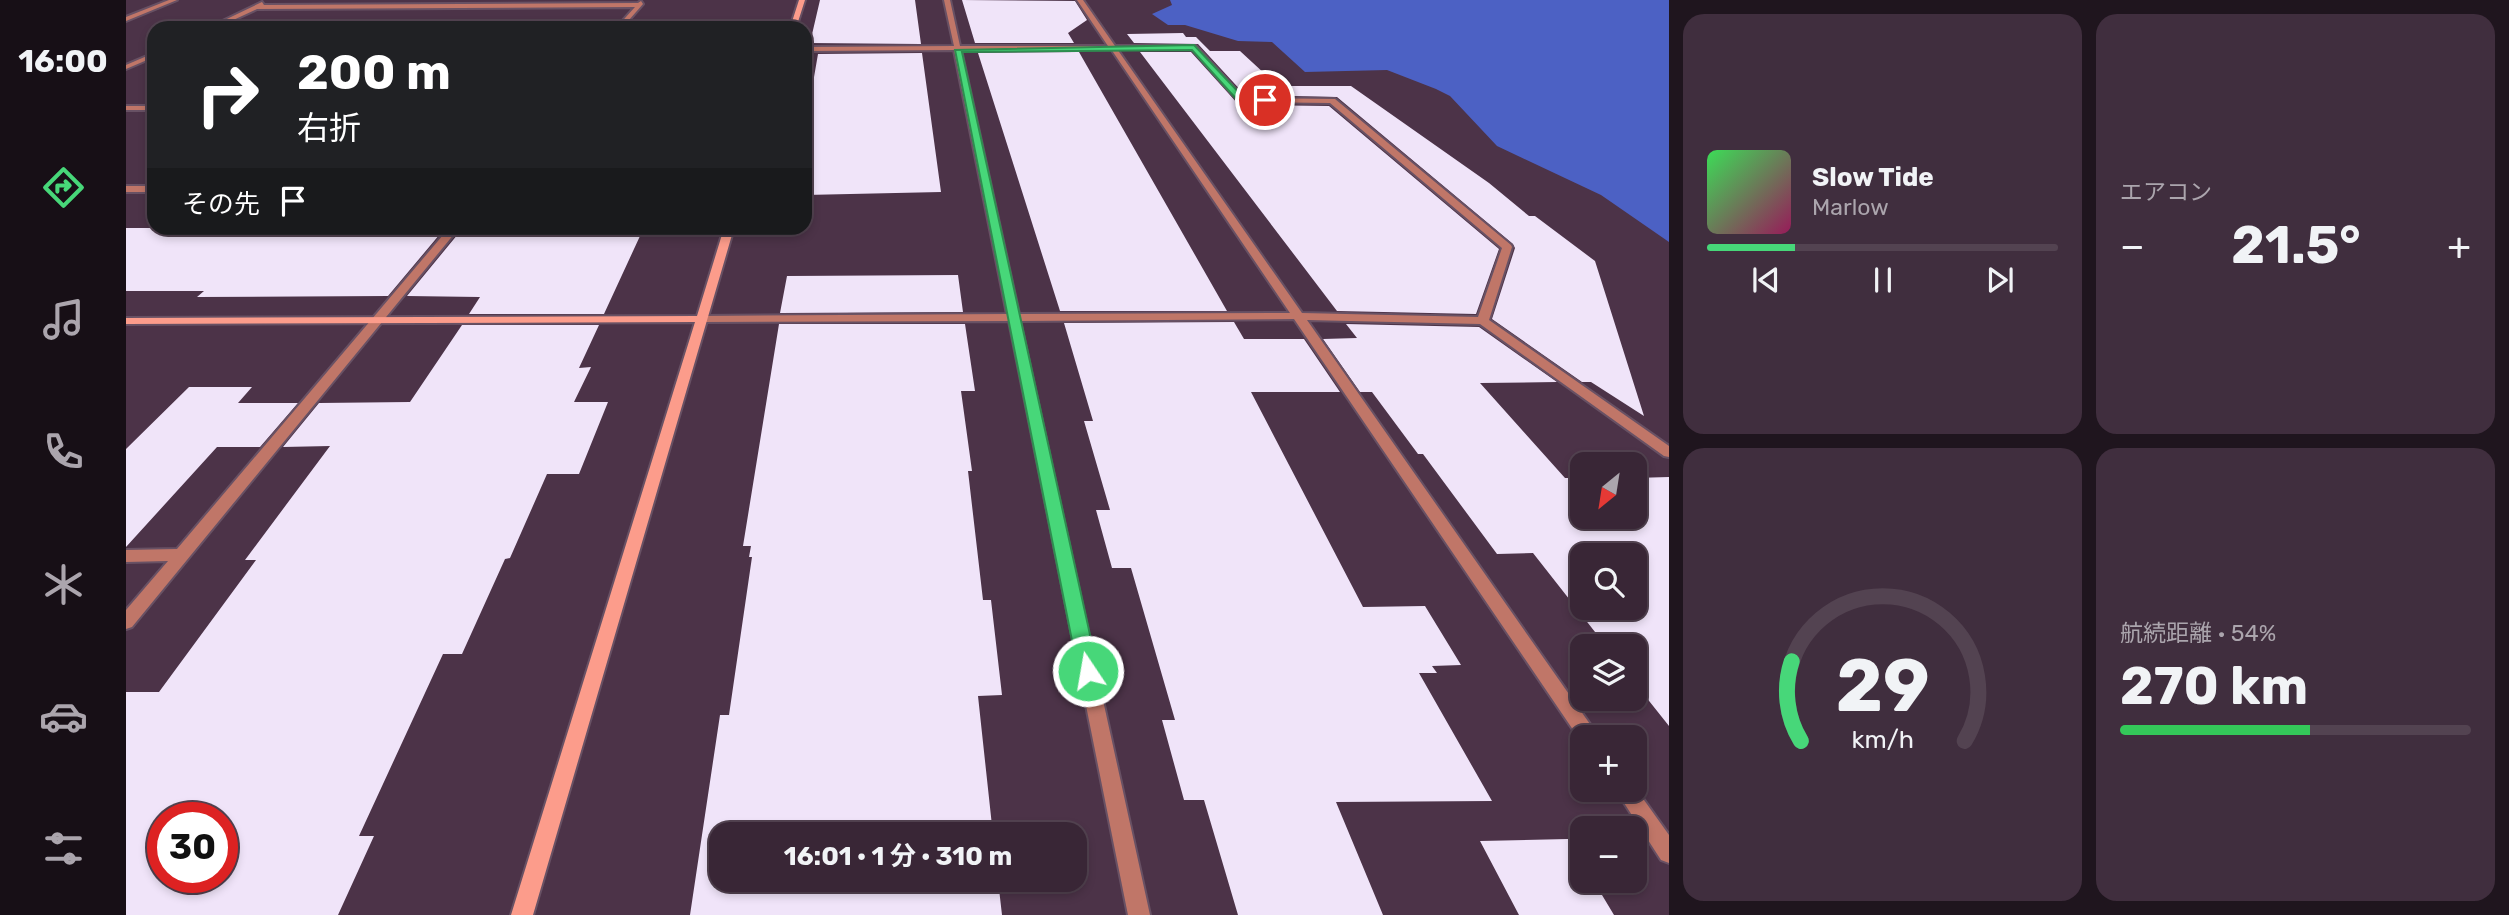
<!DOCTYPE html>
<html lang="ja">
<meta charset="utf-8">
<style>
:root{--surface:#392636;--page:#402e3e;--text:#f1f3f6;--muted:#aba5ad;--line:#534351;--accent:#47d779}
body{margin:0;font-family:Rubik,"Noto Sans JP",sans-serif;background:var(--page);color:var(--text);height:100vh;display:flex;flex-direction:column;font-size:26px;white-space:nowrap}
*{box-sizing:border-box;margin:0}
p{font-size:23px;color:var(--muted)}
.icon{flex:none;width:38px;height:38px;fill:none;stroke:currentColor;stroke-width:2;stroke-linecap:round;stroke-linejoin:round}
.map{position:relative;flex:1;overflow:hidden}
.panel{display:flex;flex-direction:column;gap:14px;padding:14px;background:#1f151e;width:840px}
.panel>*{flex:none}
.guide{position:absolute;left:21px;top:21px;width:665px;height:214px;border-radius:21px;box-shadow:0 4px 10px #0003,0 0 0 2px var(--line);background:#202124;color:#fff;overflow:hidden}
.needle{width:46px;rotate:210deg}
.buttons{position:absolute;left:1444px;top:452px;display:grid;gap:14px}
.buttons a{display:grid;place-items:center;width:77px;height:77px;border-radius:14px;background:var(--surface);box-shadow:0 4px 10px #0003,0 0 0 2px var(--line);font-size:35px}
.speed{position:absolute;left:21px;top:802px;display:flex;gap:14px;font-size:35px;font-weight:700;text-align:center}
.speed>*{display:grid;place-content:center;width:91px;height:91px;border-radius:50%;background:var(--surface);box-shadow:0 4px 10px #0003,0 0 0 2px var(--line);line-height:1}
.speed .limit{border:10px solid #d22;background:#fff;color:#111}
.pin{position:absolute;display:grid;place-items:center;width:60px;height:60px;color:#fff;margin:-30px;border:4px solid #fff;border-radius:50%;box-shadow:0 2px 7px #0007}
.me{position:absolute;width:77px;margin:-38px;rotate:348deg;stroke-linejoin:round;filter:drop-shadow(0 0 5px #0008)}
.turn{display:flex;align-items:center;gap:24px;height:147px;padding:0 35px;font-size:32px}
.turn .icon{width:91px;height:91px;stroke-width:2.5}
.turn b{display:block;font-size:49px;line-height:60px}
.then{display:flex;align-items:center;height:66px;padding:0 35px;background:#0003;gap:14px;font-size:26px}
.big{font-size:52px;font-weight:700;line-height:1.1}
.panel .widget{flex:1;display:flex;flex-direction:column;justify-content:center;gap:10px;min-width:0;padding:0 24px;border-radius:21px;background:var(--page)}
.panel .dial{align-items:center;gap:0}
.dial svg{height:182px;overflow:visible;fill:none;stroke:var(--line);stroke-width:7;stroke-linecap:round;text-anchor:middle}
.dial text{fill:var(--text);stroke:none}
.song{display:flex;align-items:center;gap:21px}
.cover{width:84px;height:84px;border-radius:10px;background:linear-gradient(135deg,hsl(130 70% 55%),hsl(330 70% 35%))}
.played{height:7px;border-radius:4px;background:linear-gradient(90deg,var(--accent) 25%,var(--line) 25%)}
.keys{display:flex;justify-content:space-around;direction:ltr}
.heat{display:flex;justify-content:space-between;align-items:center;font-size:38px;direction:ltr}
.charge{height:10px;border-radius:5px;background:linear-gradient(90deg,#34c759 54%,var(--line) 0)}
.panel .tiles{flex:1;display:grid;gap:14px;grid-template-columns:repeat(2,1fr)}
.trip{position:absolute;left:583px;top:822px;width:378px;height:70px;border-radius:21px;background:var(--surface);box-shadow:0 4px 10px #0003,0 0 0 2px var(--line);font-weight:700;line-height:70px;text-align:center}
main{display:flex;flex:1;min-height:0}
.dock{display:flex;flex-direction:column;width:126px;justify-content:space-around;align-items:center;background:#170f16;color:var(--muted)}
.dock .icon{width:49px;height:49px}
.dock .active{color:var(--accent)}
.dock b{font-size:32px;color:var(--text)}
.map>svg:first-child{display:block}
.forest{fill:#4c61c4}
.building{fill:#f0e4f9;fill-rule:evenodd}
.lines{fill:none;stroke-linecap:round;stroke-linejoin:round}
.street-casing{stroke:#685164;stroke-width:4}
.secondary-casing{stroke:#685164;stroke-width:4}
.street{fill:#c07668;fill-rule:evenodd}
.secondary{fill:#fc9c8b;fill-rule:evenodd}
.route{fill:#47d779;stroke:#2e8c4f;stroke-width:2}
</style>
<main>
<nav class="dock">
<b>16:00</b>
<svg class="icon active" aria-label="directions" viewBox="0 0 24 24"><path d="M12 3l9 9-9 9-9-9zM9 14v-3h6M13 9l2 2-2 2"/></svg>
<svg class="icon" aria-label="music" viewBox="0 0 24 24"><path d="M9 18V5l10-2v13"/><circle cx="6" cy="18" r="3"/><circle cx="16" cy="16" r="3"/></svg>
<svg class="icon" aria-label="phone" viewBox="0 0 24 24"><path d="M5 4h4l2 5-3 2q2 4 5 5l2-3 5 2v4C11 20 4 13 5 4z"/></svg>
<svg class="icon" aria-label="climate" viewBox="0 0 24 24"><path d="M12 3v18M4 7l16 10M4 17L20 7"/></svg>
<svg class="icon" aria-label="car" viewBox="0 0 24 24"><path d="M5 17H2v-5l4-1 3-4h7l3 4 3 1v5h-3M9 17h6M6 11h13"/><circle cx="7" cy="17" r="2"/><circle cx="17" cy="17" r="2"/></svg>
<svg class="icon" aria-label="filters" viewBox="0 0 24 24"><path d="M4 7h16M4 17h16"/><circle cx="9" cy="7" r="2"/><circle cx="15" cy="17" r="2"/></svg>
</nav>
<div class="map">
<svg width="1543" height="915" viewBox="0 0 1543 915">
<rect width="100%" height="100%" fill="#4c3348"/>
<path class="forest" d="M 1044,0 L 1543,0 L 1543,242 L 1475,195 L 1371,146 L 1324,96 L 1310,89 L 1261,70 L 1179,72 L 1146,42 L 1112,41 L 1059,25 L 1042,25 L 1026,14 L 1046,5 Z"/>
<path class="building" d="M 694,0 L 789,0 L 795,44 L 684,43 Z
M 836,0 L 949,1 L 961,20 L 942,33 L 948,43 L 849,43 Z
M 1057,33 L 1060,37 L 1070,37 L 1084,51 L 1114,51 L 1152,86 L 1225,86 L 1363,183 L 1403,216 L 1409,216 L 1469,261 L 1518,416 L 1465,382 L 1456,382 L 1366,319 L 1389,248 L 1387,244 L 1211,97 L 1119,95 L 1072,44 L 1008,43 L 1001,34 Z
M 953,52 L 1101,311 L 934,311 L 852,53 Z
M 1014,52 L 1065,52 L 1113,105 L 1203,106 L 1373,249 L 1350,314 L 1211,311 Z
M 796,53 L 815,192 L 679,195 L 679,129 L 692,54 Z
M 0,228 L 299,228 L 294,234 L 314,234 L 262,296 L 71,297 L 78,291 L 0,291 Z
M 434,233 L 433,236 L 514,236 L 478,314 L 343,314 L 354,297 L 281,296 L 332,234 Z
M 832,275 L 837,312 L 654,313 L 661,276 Z
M 1108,322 L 1118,339 L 1178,339 L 1214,392 L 1125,392 L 1237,607 L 1299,606 L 1335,665 L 1306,666 L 1311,673 L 1293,673 L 1366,801 L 1210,802 L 1257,915 L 1112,915 L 1078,800 L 1058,800 L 1036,720 L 1049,720 L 1005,568 L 986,568 L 970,510 L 984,510 L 958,421 L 967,421 L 938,323 Z
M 653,324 L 839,324 L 849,391 L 835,391 L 846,471 L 842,471 L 857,600 L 865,600 L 876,695 L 852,696 L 867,835 L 595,835 L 595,880 L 872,880 L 876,915 L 564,915 L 594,715 L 603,715 L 626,557 L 623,557 L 625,546 L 617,546 Z
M 1220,324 L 1353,327 L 1431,382 L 1354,383 L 1439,478 L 1456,478 L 1456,516 L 1508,516 L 1508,478 L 1543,477 L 1543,726 L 1508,682 L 1508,646 L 1480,646 L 1407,553 L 1371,554 L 1297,454 L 1292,454 L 1246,392 L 1234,392 L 1197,339 L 1231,338 ZM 1456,555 L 1508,555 L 1508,607 L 1456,607 Z
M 336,325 L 473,325 L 453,368 L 465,367 L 448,402 L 482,402 L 453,474 L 421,474 L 384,558 L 379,559 L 336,654 L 317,654 L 233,836 L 248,836 L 212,915 L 0,915 L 0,692 L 33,692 L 130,560 L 119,560 L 204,446 L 157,447 L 193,403 L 284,402 ZM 37,817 L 96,817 L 96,877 L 37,877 Z
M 63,387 L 126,387 L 112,403 L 172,403 L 134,447 L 91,447 L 0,547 L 0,449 Z
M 1442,839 L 1456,863 L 1456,880 L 1467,880 L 1488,915 L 1393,915 L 1354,841 Z"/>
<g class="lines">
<defs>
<path id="street" d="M 43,0 L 51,0 L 0,21 L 0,17 Z
M 818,0 L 824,0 L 834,46 L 982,46 L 951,0 L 957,0 L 989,46 L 1070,46 L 1118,98 L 1209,99 L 1385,245 L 1386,247 L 1363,320 L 1543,446 L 1543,457 L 1538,456 L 1354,324 L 1181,320 L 1473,737 L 1456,737 L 1456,743 L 1168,319 L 894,321 L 1024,915 L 1002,915 L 883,321 L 574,322 L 568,319 L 574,316 L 881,314 L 828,50 L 679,51 L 679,47 L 828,46 ZM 985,49 L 1164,313 L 893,314 L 835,50 ZM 991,49 L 1066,49 L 1113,102 L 1204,103 L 1376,248 L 1352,317 L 1176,313 Z
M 515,1 L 517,4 L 496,28 L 490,28 L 509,7 L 131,9 L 90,28 L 82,28 L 136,2 L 138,5 L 512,3 Z
M 28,53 L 28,57 L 0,69 L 0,65 Z
M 0,106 L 28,106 L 28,110 L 0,110 Z
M 0,186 L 28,186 L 28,192 L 0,192 Z
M 323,228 L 333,228 L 6,627 L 0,629 L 0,610 L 42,561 L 0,562 L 0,550 L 51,549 Z
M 1508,786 L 1543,835 L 1543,863 L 1535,860 L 1489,789 L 1508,789 Z"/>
<path id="secondary" d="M 673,0 L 679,0 L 670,28 L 664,28 Z
M 598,228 L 608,228 L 407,915 L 385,915 L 569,322 L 0,324 L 0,318 L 571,316 Z"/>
</defs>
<use href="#street" class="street-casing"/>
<use href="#secondary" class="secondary-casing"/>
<use href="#street" class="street"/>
<use href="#secondary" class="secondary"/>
</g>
<path class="route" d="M 1068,45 L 1118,98 L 1139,98 L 1141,102 L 1113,102 L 1066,50 L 836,52 L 972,671 L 969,676 L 962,679 L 955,676 L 952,671 L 829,50 Z"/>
</svg>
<div class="buttons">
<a><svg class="needle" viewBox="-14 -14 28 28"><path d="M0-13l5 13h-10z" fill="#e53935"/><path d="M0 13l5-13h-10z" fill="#aba5ad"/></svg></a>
<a><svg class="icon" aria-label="search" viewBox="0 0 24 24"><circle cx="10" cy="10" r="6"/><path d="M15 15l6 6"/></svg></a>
<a><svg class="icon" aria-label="layers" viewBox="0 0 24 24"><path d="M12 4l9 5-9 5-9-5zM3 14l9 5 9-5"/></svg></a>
<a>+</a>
<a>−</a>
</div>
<div class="speed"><div class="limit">30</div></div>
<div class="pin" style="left:1139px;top:100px;background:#d93025"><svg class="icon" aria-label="arrive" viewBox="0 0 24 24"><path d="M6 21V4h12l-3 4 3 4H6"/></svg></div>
<svg class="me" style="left:962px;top:671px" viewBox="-20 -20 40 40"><circle r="17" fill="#47d779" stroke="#fff" stroke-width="3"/><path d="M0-11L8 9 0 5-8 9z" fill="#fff"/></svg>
<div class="trip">16:01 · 1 分 · 310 m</div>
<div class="guide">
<div class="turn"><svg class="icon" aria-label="right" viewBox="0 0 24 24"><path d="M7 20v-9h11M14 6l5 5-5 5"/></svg><div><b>200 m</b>右折</div></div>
<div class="then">その先<svg class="icon" aria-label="arrive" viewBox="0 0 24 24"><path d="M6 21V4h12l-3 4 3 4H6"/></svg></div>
</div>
</div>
<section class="panel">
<div class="tiles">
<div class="widget">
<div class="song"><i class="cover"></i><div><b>Slow Tide</b><p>Marlow</p></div></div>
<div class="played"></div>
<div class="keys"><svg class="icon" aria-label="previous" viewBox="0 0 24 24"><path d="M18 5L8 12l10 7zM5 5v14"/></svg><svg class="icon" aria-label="pause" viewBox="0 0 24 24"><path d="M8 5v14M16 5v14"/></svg><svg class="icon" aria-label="next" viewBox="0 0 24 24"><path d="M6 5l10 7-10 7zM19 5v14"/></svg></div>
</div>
<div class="widget"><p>エアコン</p>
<div class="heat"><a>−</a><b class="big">21.5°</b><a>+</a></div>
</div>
<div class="widget dial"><svg viewBox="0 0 100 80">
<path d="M14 69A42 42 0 1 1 86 69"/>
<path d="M14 69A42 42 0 0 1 10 34" stroke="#47d779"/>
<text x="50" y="56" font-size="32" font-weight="700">29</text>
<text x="50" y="72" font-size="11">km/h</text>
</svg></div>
<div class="widget"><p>航続距離 · 54%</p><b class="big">270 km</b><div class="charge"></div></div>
</div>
</section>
</main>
